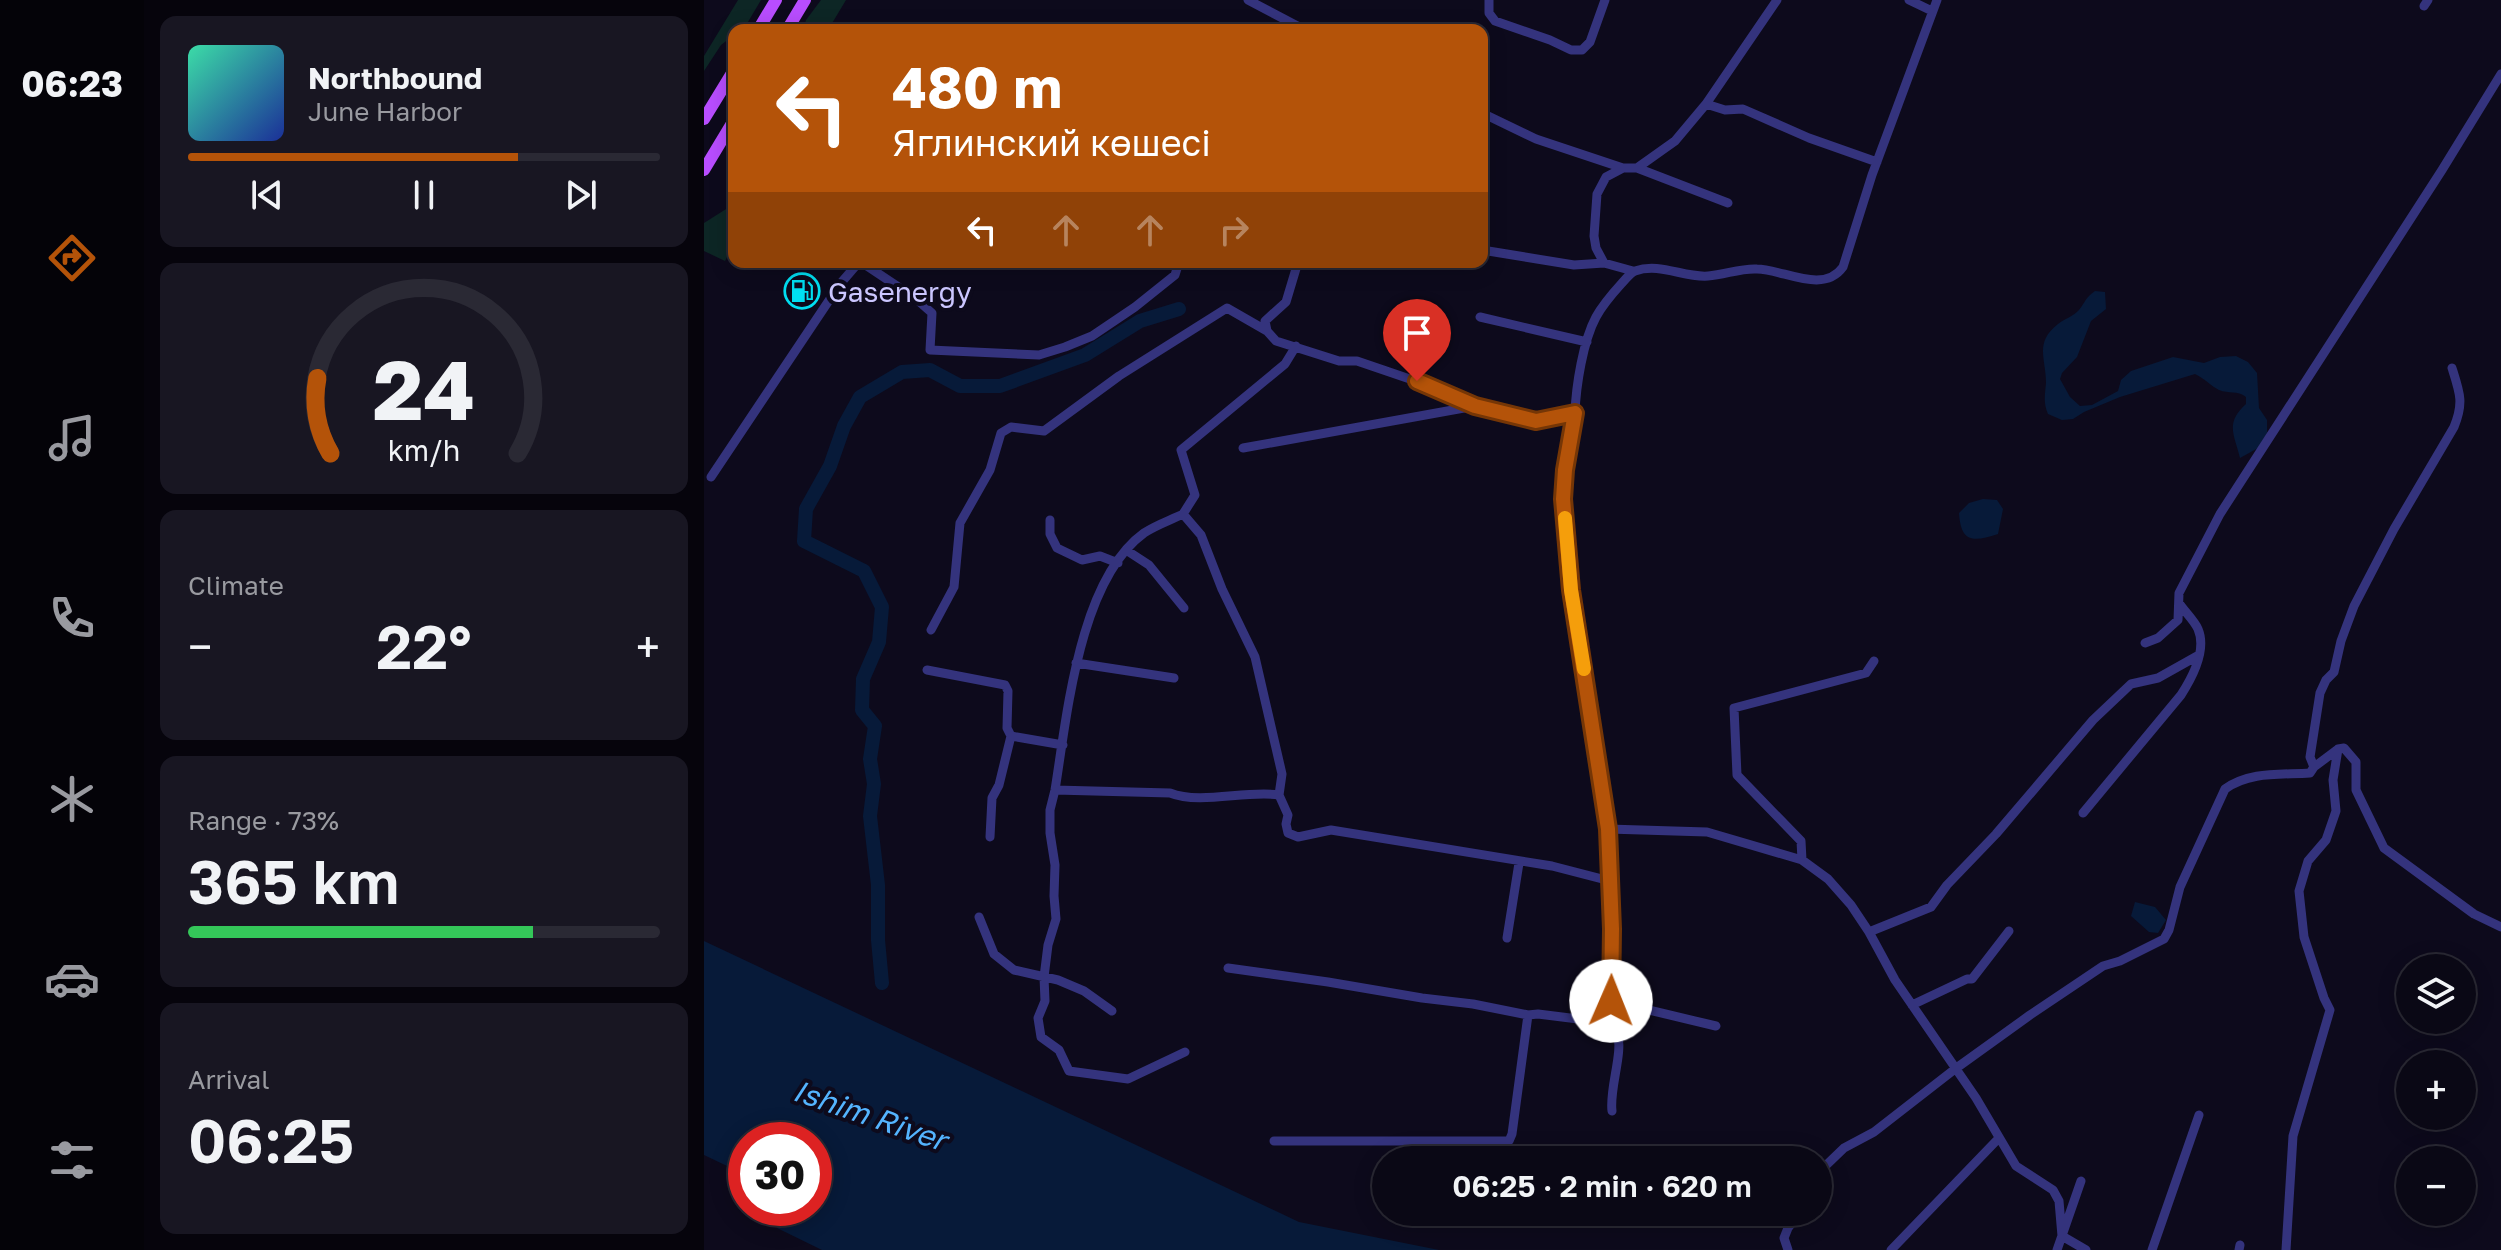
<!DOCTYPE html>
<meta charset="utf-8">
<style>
:root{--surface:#0a0815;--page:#181622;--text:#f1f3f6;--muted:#999aa0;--line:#2a2934;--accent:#b45309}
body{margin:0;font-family:"Golos Text",sans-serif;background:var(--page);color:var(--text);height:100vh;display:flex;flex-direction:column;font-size:30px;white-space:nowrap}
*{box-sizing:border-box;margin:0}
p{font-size:26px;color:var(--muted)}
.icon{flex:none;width:44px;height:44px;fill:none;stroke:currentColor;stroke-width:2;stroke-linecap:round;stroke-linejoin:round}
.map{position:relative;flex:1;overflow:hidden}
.drawer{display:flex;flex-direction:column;gap:16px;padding:16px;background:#06040c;width:560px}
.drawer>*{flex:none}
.top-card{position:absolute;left:24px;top:24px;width:760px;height:244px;border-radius:16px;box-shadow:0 4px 20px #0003,0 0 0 2px var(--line);background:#b45309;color:#fff;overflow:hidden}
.controls{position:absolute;left:1692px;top:954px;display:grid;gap:16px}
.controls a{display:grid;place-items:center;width:80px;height:80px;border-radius:50%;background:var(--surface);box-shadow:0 4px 20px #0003,0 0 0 2px var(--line);font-size:40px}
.speed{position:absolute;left:24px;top:1122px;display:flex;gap:16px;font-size:40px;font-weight:700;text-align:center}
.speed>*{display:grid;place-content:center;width:104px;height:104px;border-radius:50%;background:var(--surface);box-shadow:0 4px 20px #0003,0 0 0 2px var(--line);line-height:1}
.speed .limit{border:12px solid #d22;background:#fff;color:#111}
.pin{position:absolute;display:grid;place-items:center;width:68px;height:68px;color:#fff;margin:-82px -34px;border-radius:50% 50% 50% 0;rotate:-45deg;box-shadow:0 0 8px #0007}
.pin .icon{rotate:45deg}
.me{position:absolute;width:88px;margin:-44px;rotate:1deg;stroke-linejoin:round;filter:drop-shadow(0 0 6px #0008)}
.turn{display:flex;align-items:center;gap:28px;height:168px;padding:0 32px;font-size:36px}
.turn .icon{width:104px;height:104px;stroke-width:2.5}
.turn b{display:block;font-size:56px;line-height:68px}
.lanes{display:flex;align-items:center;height:76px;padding:0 32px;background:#0003;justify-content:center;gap:40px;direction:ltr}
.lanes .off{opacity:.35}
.big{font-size:60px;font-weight:600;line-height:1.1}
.drawer .card{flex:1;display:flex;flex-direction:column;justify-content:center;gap:12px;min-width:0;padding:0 28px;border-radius:16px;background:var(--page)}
.drawer .dial{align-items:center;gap:0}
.dial svg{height:208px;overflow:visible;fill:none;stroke:var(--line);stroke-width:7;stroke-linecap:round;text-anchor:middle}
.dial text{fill:var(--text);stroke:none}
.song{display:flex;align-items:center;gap:24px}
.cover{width:96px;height:96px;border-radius:12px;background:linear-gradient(135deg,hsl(160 70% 55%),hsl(230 70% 35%))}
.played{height:8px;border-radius:4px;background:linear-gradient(90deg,var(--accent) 70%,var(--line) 70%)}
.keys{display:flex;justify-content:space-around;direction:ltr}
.heat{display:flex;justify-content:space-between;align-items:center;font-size:44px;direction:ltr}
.charge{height:12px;border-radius:6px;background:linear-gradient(90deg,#34c759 73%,var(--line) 0)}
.trip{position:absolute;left:668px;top:1146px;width:460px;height:80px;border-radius:40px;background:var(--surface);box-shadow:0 4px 20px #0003,0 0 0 2px var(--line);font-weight:600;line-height:80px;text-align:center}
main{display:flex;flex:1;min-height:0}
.dock{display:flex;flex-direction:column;width:144px;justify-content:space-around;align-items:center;background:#040308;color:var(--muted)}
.dock .icon{width:56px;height:56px}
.dock .active{color:var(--accent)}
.dock b{font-size:36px;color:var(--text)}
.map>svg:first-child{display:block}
.green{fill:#0d2625}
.water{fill:#071a39}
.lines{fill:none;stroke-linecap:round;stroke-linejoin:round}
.river{stroke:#071a39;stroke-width:14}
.minor{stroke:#34337d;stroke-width:9}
.major{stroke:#b84dff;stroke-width:12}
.route-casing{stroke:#753606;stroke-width:20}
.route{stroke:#b45309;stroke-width:14}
.slow{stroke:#f59e0b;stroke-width:14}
.labels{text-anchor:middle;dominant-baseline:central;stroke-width:8;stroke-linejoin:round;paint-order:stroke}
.poi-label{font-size:28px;fill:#cbc6ff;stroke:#0d0a1c;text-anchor:start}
.water-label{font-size:30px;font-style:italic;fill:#54b4ff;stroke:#0d0a1c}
</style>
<main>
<nav class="dock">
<b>06:23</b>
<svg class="icon active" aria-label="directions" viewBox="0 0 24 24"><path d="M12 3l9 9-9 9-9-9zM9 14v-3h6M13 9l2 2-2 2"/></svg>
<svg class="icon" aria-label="music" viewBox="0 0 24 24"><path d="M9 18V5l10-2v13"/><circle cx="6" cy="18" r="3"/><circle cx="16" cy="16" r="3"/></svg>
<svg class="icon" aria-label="phone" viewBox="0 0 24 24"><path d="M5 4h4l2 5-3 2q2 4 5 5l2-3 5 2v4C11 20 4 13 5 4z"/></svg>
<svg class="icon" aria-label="climate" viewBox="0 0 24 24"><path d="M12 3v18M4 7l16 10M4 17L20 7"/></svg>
<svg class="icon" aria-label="car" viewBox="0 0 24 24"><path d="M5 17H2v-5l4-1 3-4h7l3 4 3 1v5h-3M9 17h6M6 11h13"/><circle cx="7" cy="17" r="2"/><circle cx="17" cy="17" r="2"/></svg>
<svg class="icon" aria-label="filters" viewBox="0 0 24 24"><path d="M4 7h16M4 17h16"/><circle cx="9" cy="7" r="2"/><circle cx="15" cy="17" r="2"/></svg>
</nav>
<section class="drawer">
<div class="card">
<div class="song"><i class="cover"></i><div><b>Northbound</b><p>June Harbor</p></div></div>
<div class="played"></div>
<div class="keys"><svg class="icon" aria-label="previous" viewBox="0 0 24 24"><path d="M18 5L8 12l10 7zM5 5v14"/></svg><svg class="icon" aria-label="pause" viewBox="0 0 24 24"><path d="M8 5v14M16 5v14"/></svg><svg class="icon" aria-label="next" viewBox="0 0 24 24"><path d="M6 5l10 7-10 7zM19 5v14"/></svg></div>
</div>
<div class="card dial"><svg viewBox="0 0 100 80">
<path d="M14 69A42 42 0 1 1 86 69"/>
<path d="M14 69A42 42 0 0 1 9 40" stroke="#b45309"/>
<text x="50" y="56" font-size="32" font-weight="700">24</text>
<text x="50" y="72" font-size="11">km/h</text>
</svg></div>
<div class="card"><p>Climate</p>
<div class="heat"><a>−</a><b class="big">22°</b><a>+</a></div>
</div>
<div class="card"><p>Range · 73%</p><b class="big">365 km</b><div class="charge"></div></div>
<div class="card"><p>Arrival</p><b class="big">06:25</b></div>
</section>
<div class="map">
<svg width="1797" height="1250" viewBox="0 0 1797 1250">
<rect width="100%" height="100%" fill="#0d0a1c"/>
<path class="green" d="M 34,0 L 57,0 L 41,27 L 37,30 L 30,30 L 30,35 L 17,45 L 0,71 L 0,56 Z
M 117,0 L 142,0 L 124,30 L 99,30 L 102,20 Z
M 30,204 L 30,244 L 21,261 L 0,251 L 0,223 Z"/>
<path class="water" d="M 1391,291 L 1401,292 L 1402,309 L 1387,321 L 1373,357 L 1358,373 L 1356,379 L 1366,397 L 1376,406 L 1388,405 L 1414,391 L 1417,380 L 1427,371 L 1469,357 L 1500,363 L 1516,357 L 1532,356 L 1544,362 L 1553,373 L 1555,408 L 1563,420 L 1563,433 L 1554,448 L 1536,458 C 1530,434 1521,423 1542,404 L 1542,397 C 1533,390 1525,394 1515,390 C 1507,386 1500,378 1491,374 L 1416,397 L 1380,412 L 1369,419 L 1358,420 L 1344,414 C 1339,403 1341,394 1342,383 C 1342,358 1330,343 1354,324 C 1360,319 1370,316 1375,310 C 1382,301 1381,298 1391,291 Z
M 1279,499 L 1293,500 L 1299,509 L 1294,534 C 1269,542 1257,543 1255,513 L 1265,503 Z
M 1431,902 L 1451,907 L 1462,920 L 1454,933 L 1445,932 L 1427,916 Z
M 0,941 L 595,1222 L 735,1250 L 118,1250 L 73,1228 L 69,1208 L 110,1208 L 110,1140 L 42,1140 L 42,1175 L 0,1155 Z"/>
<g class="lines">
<path class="river" d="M 178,983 L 174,940 L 174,885 L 166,816 L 170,784 L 166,759 L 171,726 L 158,710 L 159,679 L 175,642 L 178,607 L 160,571 L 100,541 L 102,509 L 126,466 L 140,426 L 156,397 L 198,372 L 226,370 L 256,386 L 296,386 L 381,355 L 436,321 L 475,309"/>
<path class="minor" d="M 544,0 L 601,30
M 785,0 L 785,13 L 791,21 L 846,40 L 867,50 L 878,50 L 886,42 L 901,0
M 1205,0 L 1228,11
M 1720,6 L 1724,0
M 1002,104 L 1021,110 L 1039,109 L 1105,138 L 1173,162
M 778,113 L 832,139 L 919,168 L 933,168 L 1024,203
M 933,168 L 971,141 L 1002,104 L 1073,0
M 778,250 L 870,265 L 900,263 L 929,271
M 157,262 L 211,298 L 228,313 L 226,350 L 335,355 L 361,347 L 388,336 L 431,307 L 471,275 L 475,262
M 900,263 L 892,248 L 890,236 L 893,194 L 902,177 L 919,168
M 719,264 L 719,262
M 776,317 L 883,342
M 563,331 L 561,321 L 582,302 L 594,262
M 871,413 L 861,470 L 859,499 L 867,590 L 904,829 L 908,929 L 906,1021 C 909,1025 912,1028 913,1032 C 920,1052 905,1088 908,1111
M 539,448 L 771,406
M 7,477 L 136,284 L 155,262
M 479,514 C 467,520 452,525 440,533 C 375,580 363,716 351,790 L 346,810 L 346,833 L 351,865 L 350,896 L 352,919 L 344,945 L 340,977 L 341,1001 L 334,1018 L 337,1037 L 355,1050 L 365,1071 L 424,1079 L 481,1052
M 346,520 L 346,534 L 353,548 L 378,560 L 396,556 L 414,563
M 422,550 L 445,565 L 480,608
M 227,630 L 250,587 L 256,523 L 286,470 L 297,433 L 307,427 L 340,431 L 415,376 L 523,308 L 563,331 L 572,341 L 635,361 L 653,361 L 741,391 L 782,409 L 832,421 L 871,413 C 872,386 879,341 892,317 C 899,304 908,294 918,283 C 922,279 926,273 931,271 C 956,262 980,278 1004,276 C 1021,275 1036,268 1053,269 C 1079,269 1119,295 1139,267 L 1168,175 L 1233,0
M 1441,643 L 1454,638 L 1474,620 L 1475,593 L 1516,514 L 1738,170 L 1797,74
M 372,663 L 470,678
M 223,670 L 301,685 L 304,691 L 303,728 L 307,736 L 295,785 L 288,798 L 286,837
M 307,736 L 359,745
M 1634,749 L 1640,748 L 1652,762 L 1652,790 L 1680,848 L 1770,914 L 1797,927
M 351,790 L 466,793 C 497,805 541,790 575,795 L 584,815 L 582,824 L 584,833 L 594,837 L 627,830 L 848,866 L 906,881
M 575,795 L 578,774 L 551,657 L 518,589 L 497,535 L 479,514 L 491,495 L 477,450 L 581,364 L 592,346
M 1379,813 L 1477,695 C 1488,678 1503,650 1494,629 C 1490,620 1480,611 1475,603
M 904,829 L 1003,832 L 1098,860 L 1124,879 L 1147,905 L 1165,932 L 1191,980 L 1272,1098 L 1312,1166 L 1349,1190 L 1355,1201 L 1358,1236
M 1098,860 L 1097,841 L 1033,775 L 1030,708 L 1162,673 L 1170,661
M 275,917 L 290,954 L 310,970 L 354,980 L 380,991 L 408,1011
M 1165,932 L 1227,907 L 1243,885 L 1292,834 L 1389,720 L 1427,684 L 1454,678 L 1495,655
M 803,938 L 815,863
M 524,968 L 624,982 L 718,998 L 769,1004 L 824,1015 L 834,1014 L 898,1022 L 906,1021
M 907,1001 L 1012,1026
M 1208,1005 L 1263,979 L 1268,979 L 1305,931
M 570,1141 L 805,1141 L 808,1134 L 824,1015
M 1114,1173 L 1140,1148 L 1170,1132 L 1251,1069 L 1326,1015 L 1399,966 L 1416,961 L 1460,939 L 1465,930 L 1476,887 L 1521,789 C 1546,771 1577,775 1606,773 L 1610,767
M 1358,1236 L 1382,1250
M 1084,1250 L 1080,1238 L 1084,1228 L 1096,1212
M 1187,1250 L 1294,1139
M 1353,1250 L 1377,1181
M 1448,1250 L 1495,1115
M 1535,1250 L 1536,1245
M 1582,1250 L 1589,1136 L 1626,1010 L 1620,998 L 1600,937 L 1595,891 L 1604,861 L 1622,840 L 1632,811 L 1629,780 L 1634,749 L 1610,767 L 1606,757 L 1616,693 L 1622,680 L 1630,672 L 1637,641 L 1650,606 L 1690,529 L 1750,427 C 1760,403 1756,393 1748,368"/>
<path class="major" d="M 54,30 L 72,0
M 83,30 L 101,0
M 0,119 L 30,70
M 0,170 L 30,120"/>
</g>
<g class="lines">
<defs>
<path id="route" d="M 713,381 L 771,406 L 832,421 L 871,413 L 861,470 L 859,499 L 867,590 L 904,829 L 908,929 L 907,1001"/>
</defs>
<use href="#route" class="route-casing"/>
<use href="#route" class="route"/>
<path class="slow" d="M 861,518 L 867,590 L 880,669"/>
</g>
<defs>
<symbol id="fuel-ring" viewBox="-11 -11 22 22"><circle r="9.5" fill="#0d0a1c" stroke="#00def1" stroke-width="1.5"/><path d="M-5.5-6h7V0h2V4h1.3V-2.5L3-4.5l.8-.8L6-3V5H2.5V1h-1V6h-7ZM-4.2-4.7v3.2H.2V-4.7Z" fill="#00def1"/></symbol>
</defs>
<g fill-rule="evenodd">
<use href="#fuel-ring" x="78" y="271" width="40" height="40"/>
</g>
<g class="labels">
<g class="poi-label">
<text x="124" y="291">Gasenergy</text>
</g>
<g class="water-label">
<text transform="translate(166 1115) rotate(19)">Ishim River</text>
</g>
</g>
</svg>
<div class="controls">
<a><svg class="icon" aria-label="layers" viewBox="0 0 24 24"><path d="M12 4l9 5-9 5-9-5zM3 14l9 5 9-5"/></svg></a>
<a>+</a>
<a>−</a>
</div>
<div class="speed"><div class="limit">30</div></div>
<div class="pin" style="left:713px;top:381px;background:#d93025"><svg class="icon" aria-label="arrive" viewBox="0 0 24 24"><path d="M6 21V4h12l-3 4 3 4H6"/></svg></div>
<svg class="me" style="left:907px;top:1001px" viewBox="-20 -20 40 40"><circle r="19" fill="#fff"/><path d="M0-13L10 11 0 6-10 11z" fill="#b45309"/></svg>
<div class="trip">06:25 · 2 min · 620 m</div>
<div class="top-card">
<div class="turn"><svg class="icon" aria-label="left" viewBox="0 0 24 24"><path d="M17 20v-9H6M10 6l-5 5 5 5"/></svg><div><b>480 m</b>Яглинский көшесі</div></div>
<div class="lanes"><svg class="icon" aria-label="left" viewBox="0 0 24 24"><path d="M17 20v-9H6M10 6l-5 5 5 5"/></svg><svg class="icon off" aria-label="ahead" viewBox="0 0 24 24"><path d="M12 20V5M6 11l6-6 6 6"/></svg><svg class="icon off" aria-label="ahead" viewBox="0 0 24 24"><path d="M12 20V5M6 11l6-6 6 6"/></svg><svg class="icon off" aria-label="right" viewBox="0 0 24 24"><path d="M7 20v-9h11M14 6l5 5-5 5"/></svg></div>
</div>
</div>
</main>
